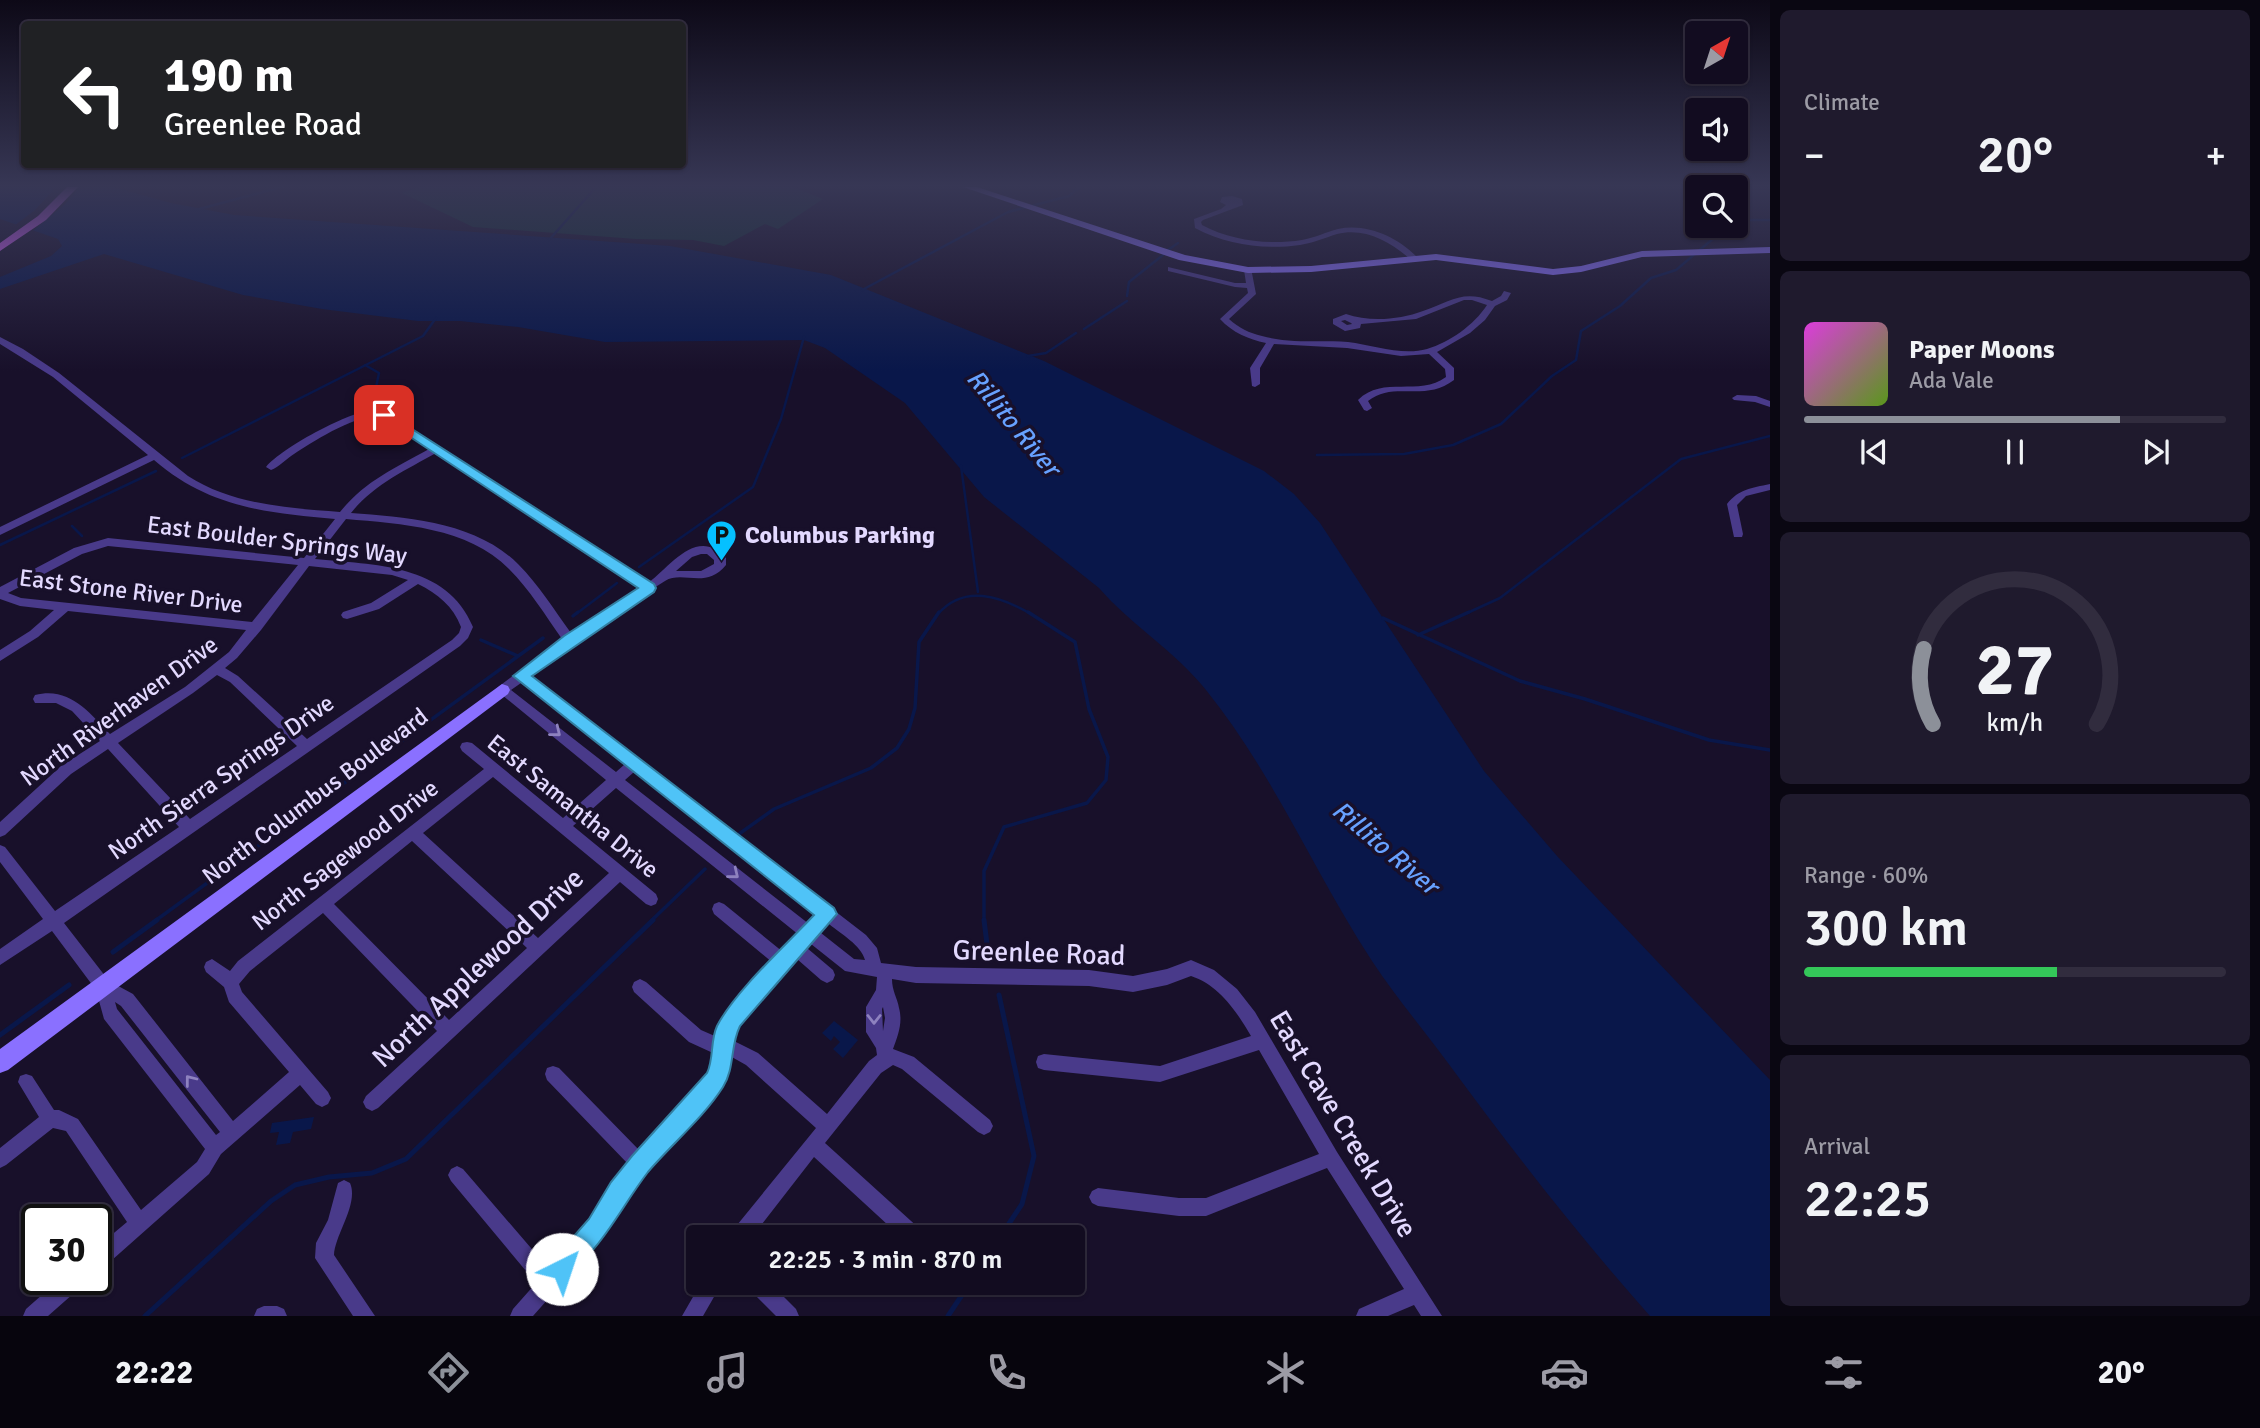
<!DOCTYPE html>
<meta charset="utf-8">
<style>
:root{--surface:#120c20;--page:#1f1a2d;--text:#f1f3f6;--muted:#9c9ba5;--line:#312c3e;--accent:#8c9099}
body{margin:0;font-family:Signika,sans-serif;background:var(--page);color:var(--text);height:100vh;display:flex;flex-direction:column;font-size:26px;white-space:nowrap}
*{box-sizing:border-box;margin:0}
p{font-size:23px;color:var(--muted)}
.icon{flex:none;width:38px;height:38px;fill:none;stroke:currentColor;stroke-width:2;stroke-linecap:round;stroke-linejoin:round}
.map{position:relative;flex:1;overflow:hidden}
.details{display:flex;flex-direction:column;gap:10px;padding:10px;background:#0a0712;width:490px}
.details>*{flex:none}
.hud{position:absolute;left:21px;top:21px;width:665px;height:147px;border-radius:7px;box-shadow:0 2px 5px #0004,0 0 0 2px var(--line);background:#202124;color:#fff;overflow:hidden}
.needle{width:46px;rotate:39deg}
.fabs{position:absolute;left:1685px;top:21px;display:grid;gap:14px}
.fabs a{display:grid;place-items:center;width:63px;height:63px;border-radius:7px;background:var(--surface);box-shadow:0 2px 5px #0004,0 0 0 2px var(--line);font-size:35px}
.speed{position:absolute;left:21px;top:1204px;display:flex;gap:14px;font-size:35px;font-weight:700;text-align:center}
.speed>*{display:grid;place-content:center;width:91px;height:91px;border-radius:50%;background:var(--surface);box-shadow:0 2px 5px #0004,0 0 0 2px var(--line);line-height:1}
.speed .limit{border:4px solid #111;border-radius:10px;background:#fff;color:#111}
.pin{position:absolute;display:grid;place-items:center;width:60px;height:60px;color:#fff;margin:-30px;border-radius:14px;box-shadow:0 4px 10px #0006}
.me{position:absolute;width:77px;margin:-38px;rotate:41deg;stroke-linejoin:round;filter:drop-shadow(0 0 5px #0008)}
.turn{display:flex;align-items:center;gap:24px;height:147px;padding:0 28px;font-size:32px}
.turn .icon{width:91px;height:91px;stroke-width:2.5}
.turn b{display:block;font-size:49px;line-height:60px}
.big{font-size:52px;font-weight:600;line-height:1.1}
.details .widget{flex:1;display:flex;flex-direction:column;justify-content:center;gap:10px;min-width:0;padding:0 24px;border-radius:10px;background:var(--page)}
.details .dial{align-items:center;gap:0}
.dial svg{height:182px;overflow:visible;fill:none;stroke:var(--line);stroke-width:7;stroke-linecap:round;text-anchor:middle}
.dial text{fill:var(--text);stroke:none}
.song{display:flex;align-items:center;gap:21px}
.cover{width:84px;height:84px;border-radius:10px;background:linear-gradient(135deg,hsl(300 70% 55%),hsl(90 70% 35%))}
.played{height:7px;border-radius:4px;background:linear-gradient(90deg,var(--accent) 75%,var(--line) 75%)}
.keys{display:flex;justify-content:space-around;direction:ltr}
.heat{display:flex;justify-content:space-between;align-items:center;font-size:38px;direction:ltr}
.charge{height:10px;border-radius:5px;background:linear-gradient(90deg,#34c759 60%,var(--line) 0)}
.trip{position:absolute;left:686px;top:1225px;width:399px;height:70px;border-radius:7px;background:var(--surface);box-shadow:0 2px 5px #0004,0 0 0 2px var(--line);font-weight:600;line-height:70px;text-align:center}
.tabs{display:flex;height:112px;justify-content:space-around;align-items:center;background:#07050d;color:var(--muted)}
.tabs .icon{width:49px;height:49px}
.tabs .active{color:var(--accent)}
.tabs b{font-size:32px;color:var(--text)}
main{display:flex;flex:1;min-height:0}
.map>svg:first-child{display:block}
.green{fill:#133034}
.water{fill:#09174a}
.pier{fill:#18102a}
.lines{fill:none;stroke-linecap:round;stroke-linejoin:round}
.stream-far2{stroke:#09174a;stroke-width:2.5}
.stream-far1{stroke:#09174a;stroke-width:3.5}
.stream{stroke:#09174a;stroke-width:5}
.street{fill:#493a8a;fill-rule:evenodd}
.secondary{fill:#8a70ff;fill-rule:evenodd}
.primary{fill:#dc60ff;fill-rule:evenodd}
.oneway{stroke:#8e82bf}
.route{fill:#4fc3f7;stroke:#337fa1;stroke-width:2}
.labels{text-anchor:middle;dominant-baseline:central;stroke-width:7;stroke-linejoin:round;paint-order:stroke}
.poi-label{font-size:24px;font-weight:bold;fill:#e3d9ff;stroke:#18102a;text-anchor:start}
.street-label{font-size:24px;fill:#e3d9ff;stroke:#18102a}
.water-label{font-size:26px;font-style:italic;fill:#67a1ff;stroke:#18102a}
.near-street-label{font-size:28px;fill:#e3d9ff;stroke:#18102a}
</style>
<main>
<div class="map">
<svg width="1770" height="1316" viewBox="0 0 1770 1316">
<rect width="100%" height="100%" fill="#18102a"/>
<path class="green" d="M 418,187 L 793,187 L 823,199 L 778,229 L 765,224 L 724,246 L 693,240 L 636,239 L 473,227 L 402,193 Z"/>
<path class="water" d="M 0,187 L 113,187 L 171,203 L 234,215 L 670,246 L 831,275 L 1044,361 L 1264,471 L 1294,494 L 1320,523 L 1484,771 L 1557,856 L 1770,1080 L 1770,1316 L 1650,1316 C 1578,1235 1512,1150 1448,1063 C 1423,1029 1395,996 1372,961 C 1314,872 1273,773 1206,690 C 1175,651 1131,625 1099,588 L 984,497 L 905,403 L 825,348 L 804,340 L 605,342 L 518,327 L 460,321 L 418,321 L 322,309 L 243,295 L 104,254 L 0,289 L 0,277 L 51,256 L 62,246 L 58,239 L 0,219 Z
M 834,1021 L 858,1040 L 843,1058 L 833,1049 L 840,1042 L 834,1036 L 831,1041 L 822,1033 Z
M 314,1117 L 311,1129 L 293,1132 L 290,1143 L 276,1145 L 279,1132 L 270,1133 L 272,1123 Z"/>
<path class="pier" d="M 56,187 L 80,187 L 65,204 L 30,233 L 14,226 L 35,210 Z"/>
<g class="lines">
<path class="stream-far2" d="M 199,209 L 282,187
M 1736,220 L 1770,220
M 549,240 L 596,187
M 1168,250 L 1178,243
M 862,290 L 1008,212 L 1069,196 L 1080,187
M 1127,296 L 1129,282 L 1163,255
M 1084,329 L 1127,301
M 1028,356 L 1046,353 L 1076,333
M 365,365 L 379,373 L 373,402
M 1317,455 L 1404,454 L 1453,445 L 1501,424 L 1552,376 L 1576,360 L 1581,331 L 1620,306 L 1651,278 L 1676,270 L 1728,226
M 182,458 L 423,336 L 436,318
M 961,466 L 978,592
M 72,526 L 82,536
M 0,545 L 156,471
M 639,567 L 753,487 L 781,419 L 804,337
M 576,614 L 617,583
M 938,614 C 964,584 1000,596 1031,614
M 1465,614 L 1500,598 L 1681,459 L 1770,436"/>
<path class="stream-far1" d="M 573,616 L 578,612
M 1383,618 L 1520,681 L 1585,699 L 1709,740 L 1770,750
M 1418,635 L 1469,612
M 481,640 L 518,656
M 739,834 L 774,809 L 871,768 L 897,748 L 909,729 L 915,708 L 919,642 L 939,612
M 155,921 L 543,638
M 651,921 L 705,869
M 984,921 L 984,871 L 1004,827 L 1087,803 L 1106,780 L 1108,757 L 1089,709 L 1075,642 L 1028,612"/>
<path class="stream" d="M 984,920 L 989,960
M 113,952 L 157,920
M 999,995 L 1034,1156 L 1022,1204 L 1000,1237
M 0,1035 L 69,985
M 145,1316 L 271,1201 L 295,1185 L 329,1177 L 372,1173 L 406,1159 L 653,920
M 948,1316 L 970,1283"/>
<path class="street" d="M 1232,196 L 1242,199 L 1243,205 L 1203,220 L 1201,222 L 1202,225 C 1232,241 1268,245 1302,240 C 1314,238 1326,232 1338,229 C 1367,223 1397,237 1417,257 L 1410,259 C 1390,241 1364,227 1337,234 C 1324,238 1313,243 1300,245 C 1264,250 1227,245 1195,228 L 1194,219 L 1221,209 L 1226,205 L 1220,202 L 1222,197 Z
M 1168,267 L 1235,283 L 1246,283 L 1244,270 L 1251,268 L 1256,294 L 1229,319 C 1239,328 1249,333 1262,336 C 1290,344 1319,340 1348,342 C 1373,345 1402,356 1427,349 C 1450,342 1474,325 1487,305 L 1472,300 L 1464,300 L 1416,319 L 1361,324 L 1360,328 L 1345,331 L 1333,324 L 1333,319 L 1346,314 C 1369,322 1399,320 1423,311 C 1450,302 1462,289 1492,301 L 1501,296 L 1504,291 L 1511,293 L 1507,300 L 1495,306 L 1485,320 L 1470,333 L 1437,352 L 1454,368 L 1454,380 C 1424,403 1394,380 1368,401 L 1372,408 L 1367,411 L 1364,410 L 1358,400 C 1383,375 1419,397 1446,377 L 1445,369 L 1429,354 L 1401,356 L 1347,348 L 1274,344 L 1260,368 L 1260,384 L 1255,387 L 1252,386 L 1250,368 L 1266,343 C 1248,339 1233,333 1220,319 L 1248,293 L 1247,288 L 1235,287 L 1168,271 ZM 1345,320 L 1351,323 L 1352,324 L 1347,325 L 1341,321 Z
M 0,337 L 23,349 L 59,373 L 188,476 C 233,505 289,508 340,512 C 365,481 395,468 429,449 L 381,417 C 359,412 312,442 294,454 C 286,459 279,467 271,470 L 266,467 C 283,447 345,414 371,410 C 377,410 382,411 387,413 L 648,583 C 671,566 697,526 726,558 L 726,565 C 706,590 683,570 665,581 C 618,610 573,643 530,676 L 866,935 L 877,948 L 881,963 L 916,967 L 1089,970 L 1133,976 L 1167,969 L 1191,960 L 1214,970 L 1237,989 L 1255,1012 L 1337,1152 L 1442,1316 L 1421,1316 L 1414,1305 L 1388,1316 L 1356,1316 L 1359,1309 L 1404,1289 L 1327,1168 L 1206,1216 L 1179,1216 L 1098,1206 L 1092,1203 L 1089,1197 L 1092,1191 L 1098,1188 L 1179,1198 L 1206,1198 L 1319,1154 L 1259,1050 L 1160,1082 L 1044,1070 L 1038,1068 L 1036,1062 L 1038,1056 L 1044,1054 L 1160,1066 L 1251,1036 C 1237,1012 1219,985 1191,976 L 1167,985 L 1133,992 L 1089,986 L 916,983 L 892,979 C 892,991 897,997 899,1008 C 903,1023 898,1035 893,1049 L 914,1057 L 990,1120 L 993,1126 L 990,1132 L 984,1135 L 978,1132 L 902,1069 L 893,1065 L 881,1073 L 825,1143 L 921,1230 L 923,1237 L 901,1237 L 814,1157 L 752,1237 L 731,1237 L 733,1230 L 816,1128 L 746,1065 L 730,1056 L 720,1087 L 646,1170 L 595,1246 L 533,1316 L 510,1316 L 513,1309 L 536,1283 L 451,1181 L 448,1175 L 451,1169 L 457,1166 L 463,1169 L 549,1269 L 581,1232 L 629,1165 L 547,1080 L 545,1074 L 547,1068 L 553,1066 L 559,1068 L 640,1151 L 708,1075 L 713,1053 L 689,1042 L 634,992 L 632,987 L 634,982 L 640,979 L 646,982 L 701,1030 L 717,1037 L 727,1013 L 773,963 L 714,914 L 712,909 L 714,904 L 719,902 L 724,904 L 783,952 L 799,935 L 616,788 L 573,826 L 656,894 L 658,899 L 656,904 L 651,906 L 646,904 L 620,882 L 378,1108 L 372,1111 L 366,1108 L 363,1102 L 366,1096 L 437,1031 L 323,913 L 250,971 L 239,984 L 242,992 L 328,1092 L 331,1098 L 328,1104 L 322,1107 L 316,1104 L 300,1085 L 221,1154 L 209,1174 L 103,1268 L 96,1270 L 96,1248 L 127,1222 L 66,1131 L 53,1128 L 6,1165 L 0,1168 L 0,1148 L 39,1117 L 18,1082 L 20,1076 L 26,1074 L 32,1076 L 54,1110 L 59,1110 L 78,1119 L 141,1210 L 197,1162 L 205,1149 L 104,1019 L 96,990 L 52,931 L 0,965 L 0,949 L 43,919 L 0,862 L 0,845 L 5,847 L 55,911 L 179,827 L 108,749 L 71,774 L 5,835 L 0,837 L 0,822 L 61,766 L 100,741 L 72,711 L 56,703 L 35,703 L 33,699 L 35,695 C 69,686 89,712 110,734 L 185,687 L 229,652 L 246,630 L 68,611 L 38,637 L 0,661 L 0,650 L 30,631 L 54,610 L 20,606 L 0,599 L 0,587 L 74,548 L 108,538 L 304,558 L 335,519 C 266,513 208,507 154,460 L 0,535 L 0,527 L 148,455 L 53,377 L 0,344 ZM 436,453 L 640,588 L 571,633 C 554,610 539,585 518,564 C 476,522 407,517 351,513 C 373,485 406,470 436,453 ZM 346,519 C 401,524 468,527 509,569 C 530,590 545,615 562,639 L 498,687 L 496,690 L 606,780 L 563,818 L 472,743 L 467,742 L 462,743 L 460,747 L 462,751 L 484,769 L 238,961 L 230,971 L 212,959 L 206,962 L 204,967 L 206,972 L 224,987 L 229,1002 L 289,1072 L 233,1121 L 133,994 L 109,981 L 64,923 L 460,646 L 468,638 L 473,627 C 447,563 373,565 315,559 ZM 108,546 L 298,565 L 252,622 L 21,598 L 8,593 L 82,554 ZM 701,554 L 707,554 L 714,560 L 714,564 L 701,571 L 676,571 L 692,557 ZM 309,566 L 392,575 L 408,580 L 371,603 L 343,612 L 341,615 L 343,618 L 347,619 L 379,609 L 418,584 C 438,594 453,606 461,627 L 459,633 L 452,640 L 307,739 L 238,676 L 225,668 L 237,658 L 261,630 ZM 217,675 L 230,682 L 297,746 L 190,819 L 118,743 L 193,693 ZM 521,683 L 625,764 L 616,772 L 511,690 ZM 634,772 L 817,915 L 809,924 L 625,780 ZM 493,777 L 609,873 L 538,938 L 423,833 ZM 412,841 L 527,948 L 449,1020 L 334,904 ZM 829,924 C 841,934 861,945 865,960 L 854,959 L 821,933 ZM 811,944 L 845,971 L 877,977 L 876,990 L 866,1007 L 866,1032 L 876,1048 L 877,1055 L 869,1061 L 827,1114 L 758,1053 L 732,1040 L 739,1025 L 797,959 L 821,980 L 827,983 L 833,980 L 835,975 L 833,970 L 807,948 ZM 115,1002 L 121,1006 L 220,1132 L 216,1135 L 117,1009 ZM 883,1007 L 885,1018 L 883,1031 L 882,1009 Z
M 1737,395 L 1756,396 L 1770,401 L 1770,407 L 1755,402 L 1734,400 L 1732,398 Z
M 1770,484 L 1770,490 L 1746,496 L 1737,505 L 1743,534 L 1742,537 L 1734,537 L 1727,504 C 1739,489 1751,488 1770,484 Z
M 344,1180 L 350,1183 C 359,1204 335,1234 334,1255 L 375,1316 L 353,1316 L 315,1258 L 316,1243 L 328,1220 L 338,1183 Z
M 60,1279 L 84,1279 L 82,1286 L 48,1316 L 23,1316 L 26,1309 Z
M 701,1283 L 722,1283 L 703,1316 L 682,1316 Z
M 748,1283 L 770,1283 L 796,1309 L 799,1316 L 776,1316 L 750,1290 Z
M 264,1306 L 277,1306 L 284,1309 L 287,1316 L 254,1316 L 257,1309 Z"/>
<path class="secondary" d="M 963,187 L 977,187 L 1185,255 L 1248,267 L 1311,266 L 1436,254 L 1553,269 L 1581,266 L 1642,251 L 1770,247 L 1770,253 L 1642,257 L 1581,272 L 1553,275 L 1436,260 L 1311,272 L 1248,273 L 1179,260 Z
M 502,684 L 508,686 L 510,690 L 508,694 L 8,1070 L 0,1073 L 0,1049 Z"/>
<path class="primary" d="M 67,187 L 78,187 L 46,220 L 0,251 L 0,243 L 38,216 Z"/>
</g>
<defs><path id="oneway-chevron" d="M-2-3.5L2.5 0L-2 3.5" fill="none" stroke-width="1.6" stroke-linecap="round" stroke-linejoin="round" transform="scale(1.75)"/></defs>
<g class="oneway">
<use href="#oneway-chevron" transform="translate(556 732) rotate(39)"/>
<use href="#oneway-chevron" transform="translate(734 874) rotate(39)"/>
<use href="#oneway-chevron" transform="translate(874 1019) rotate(90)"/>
<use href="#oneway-chevron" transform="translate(190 1080) rotate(-128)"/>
</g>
<linearGradient id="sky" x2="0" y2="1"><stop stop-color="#0d0917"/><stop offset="0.5" stop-color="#373755"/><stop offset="1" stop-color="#373755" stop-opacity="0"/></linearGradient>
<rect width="1770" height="371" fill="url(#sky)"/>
<path class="route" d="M 384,411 L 654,584 L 656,588 L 654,592 L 532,676 L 834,908 L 837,914 L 740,1026 C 730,1046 735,1068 723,1087 C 704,1117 671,1145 648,1172 C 628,1198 613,1227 592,1251 C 583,1262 575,1275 562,1281 L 553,1277 L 550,1269 L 553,1260 L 589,1219 L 611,1182 L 632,1156 L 707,1073 C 714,1059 710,1041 717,1026 C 735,991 786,945 814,915 L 513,676 L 564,636 L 638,588 L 380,417 L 380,412 Z"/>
<defs>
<symbol id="parking-pin" viewBox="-11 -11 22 30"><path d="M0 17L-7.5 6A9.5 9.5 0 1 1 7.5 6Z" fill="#05c0ff" stroke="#18102a"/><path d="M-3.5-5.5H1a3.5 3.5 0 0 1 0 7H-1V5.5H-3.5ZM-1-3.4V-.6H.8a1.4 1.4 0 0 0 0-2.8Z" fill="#111"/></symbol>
</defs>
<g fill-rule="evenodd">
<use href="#parking-pin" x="704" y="518" width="35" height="47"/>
</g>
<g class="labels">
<g class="poi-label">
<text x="745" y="535">Columbus Parking</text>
</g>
<g class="street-label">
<text transform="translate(277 540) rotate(7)">East Boulder Springs Way</text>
<text transform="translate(131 591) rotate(7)">East Stone River Drive</text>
<text transform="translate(119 711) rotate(-36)">North Riverhaven Drive</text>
<text transform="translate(221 777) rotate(-35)">North Sierra Springs Drive</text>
<text transform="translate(315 796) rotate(-37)">North Columbus Boulevard</text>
<text transform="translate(573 806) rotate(39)">East Samantha Drive</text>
<text transform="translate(345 855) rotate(-38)">North Sagewood Drive</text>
</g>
<g class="water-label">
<text transform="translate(1013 423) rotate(50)">Rillito River</text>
<text transform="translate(1385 848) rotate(40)">Rillito River</text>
</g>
<g class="near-street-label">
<text transform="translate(1039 953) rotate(2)">Greenlee Road</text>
<text transform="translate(478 968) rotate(-43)">North Applewood Drive</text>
<text transform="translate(1343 1124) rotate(59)">East Cave Creek Drive</text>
</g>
</g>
</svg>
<div class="fabs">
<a><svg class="needle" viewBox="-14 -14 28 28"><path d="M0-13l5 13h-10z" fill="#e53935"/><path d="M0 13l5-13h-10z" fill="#9c9ba5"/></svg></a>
<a><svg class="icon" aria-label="sound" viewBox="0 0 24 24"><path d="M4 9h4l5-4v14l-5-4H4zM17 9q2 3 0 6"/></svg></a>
<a><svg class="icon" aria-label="search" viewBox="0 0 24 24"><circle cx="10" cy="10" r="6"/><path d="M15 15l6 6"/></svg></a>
</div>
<div class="speed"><div class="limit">30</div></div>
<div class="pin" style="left:384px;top:415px;background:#d93025"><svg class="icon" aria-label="arrive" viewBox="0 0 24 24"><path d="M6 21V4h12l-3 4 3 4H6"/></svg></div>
<svg class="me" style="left:562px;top:1269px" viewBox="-20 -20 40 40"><circle r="19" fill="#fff"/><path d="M0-13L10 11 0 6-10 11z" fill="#4fc3f7"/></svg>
<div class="trip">22:25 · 3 min · 870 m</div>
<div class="hud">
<div class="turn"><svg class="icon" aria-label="left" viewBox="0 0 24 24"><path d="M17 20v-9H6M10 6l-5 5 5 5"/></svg><div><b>190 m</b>Greenlee Road</div></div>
</div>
</div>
<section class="details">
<div class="widget"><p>Climate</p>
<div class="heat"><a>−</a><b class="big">20°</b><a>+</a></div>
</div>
<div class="widget">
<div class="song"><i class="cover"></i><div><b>Paper Moons</b><p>Ada Vale</p></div></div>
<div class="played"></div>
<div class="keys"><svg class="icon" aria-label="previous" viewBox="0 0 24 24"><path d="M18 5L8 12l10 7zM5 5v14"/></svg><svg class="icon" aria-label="pause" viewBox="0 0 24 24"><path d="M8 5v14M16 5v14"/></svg><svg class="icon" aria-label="next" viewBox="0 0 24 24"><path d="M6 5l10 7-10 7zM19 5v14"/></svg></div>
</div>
<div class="widget dial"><svg viewBox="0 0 100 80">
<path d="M14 69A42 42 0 1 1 86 69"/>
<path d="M14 69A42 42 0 0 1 10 36" stroke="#8c9099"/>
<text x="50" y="56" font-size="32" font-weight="700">27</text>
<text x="50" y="72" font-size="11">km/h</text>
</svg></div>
<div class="widget"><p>Range · 60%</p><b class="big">300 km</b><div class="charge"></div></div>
<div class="widget"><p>Arrival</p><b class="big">22:25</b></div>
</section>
</main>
<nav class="tabs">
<b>22:22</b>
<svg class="icon active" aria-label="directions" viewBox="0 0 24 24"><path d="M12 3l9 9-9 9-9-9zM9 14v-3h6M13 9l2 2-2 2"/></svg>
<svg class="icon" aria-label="music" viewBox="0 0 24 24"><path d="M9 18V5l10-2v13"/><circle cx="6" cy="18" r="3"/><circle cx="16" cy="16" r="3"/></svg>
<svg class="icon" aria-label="phone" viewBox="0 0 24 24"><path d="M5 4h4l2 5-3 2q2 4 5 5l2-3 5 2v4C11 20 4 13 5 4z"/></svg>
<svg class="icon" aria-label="climate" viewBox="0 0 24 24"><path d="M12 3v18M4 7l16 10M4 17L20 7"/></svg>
<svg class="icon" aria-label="car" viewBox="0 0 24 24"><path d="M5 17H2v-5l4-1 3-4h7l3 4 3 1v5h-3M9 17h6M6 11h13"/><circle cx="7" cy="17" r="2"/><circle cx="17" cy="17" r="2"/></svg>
<svg class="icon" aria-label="filters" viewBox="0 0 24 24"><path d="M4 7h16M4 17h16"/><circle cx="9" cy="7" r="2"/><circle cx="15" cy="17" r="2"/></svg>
<b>20°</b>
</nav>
